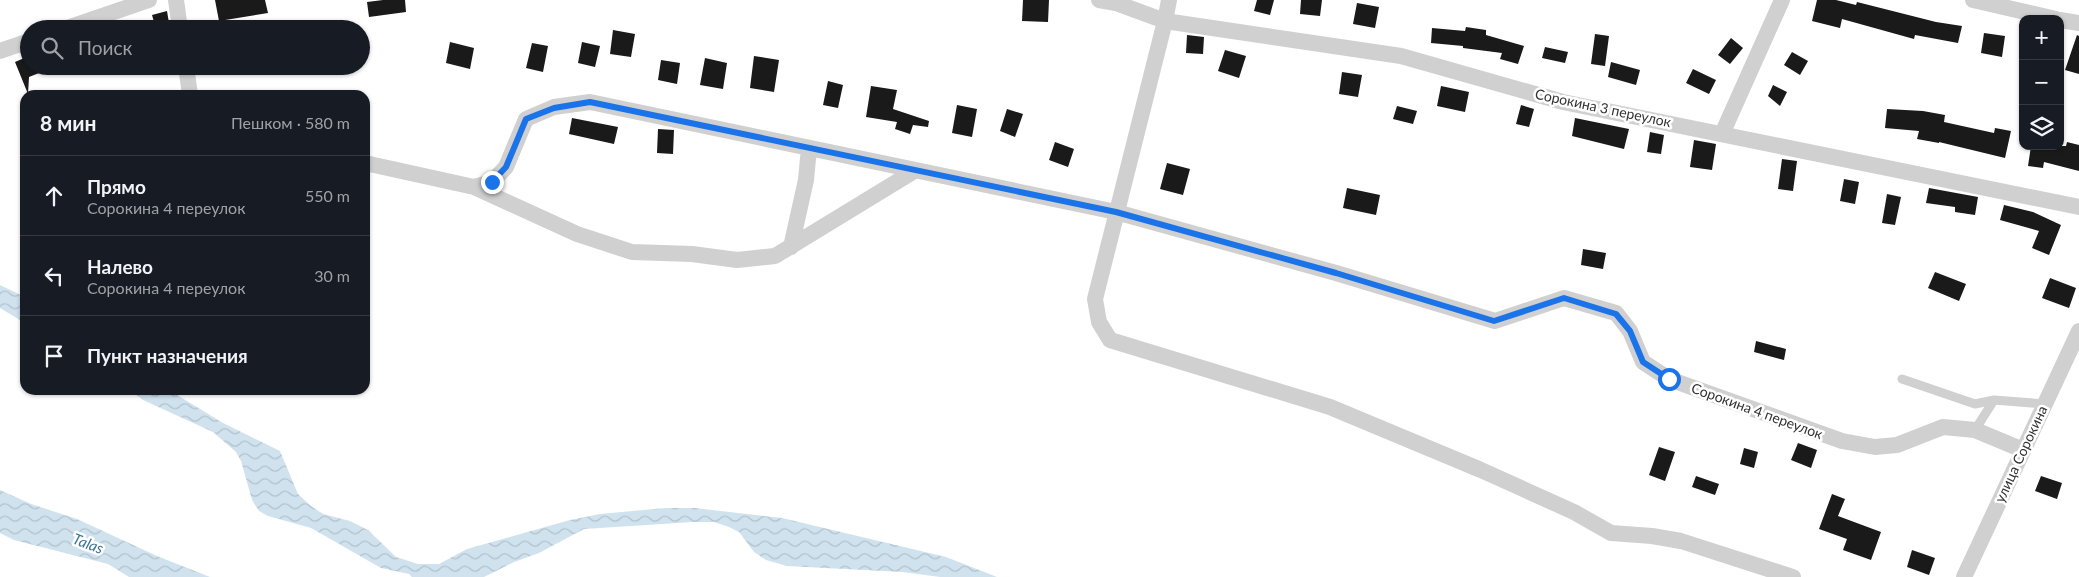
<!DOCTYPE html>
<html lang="ru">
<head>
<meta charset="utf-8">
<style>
	:root { --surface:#171b24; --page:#20242c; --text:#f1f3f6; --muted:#9ea1a6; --line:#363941 }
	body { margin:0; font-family:Lato,sans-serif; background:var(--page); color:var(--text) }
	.controls { position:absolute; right:15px; top:15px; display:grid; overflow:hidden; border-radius:10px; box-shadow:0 1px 4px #0004 }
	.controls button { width:45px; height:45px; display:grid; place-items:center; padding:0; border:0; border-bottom:1px solid var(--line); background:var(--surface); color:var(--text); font:25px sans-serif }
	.stop { position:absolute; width:15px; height:15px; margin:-11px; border:4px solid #1a73e8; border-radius:50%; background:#fff }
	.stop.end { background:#1a73e8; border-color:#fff; box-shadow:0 1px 5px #0008 }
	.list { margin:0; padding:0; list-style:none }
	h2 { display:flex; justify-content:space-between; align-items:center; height:65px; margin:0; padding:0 20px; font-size:21px }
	h2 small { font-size:16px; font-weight:400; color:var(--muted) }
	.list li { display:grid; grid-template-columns:32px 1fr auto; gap:15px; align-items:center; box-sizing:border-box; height:80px; padding:0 20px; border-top:1px solid var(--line) }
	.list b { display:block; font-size:19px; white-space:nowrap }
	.list p { margin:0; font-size:16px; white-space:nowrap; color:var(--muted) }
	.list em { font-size:16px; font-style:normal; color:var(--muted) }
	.icon { flex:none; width:28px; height:28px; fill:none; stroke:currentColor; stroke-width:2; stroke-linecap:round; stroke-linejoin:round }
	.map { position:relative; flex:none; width:2079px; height:577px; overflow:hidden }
	.search { position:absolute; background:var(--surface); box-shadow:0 1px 4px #0004; left:20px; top:20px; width:350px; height:55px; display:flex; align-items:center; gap:12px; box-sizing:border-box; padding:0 18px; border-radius:28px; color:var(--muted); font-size:19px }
	.panel { position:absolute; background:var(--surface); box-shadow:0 1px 4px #0004; left:20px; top:90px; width:350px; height:305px; border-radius:15px }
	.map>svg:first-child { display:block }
	.water { fill:url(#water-waves) }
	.building { fill:#1a1a1a }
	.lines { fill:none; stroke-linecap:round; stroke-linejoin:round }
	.lane { stroke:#d0d0d0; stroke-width:9 }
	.street { stroke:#d0d0d0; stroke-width:16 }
	.route { stroke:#1a73e8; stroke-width:6 }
	.labels { text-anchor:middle; stroke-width:5; stroke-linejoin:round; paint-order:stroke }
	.street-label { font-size:14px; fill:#333; stroke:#fff }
	.water-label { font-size:15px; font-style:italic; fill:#3f7597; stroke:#fff }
</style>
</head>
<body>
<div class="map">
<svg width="2079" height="577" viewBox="0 0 2079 577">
	<defs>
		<pattern id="water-waves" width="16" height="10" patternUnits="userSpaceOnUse" patternTransform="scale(1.25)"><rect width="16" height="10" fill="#cfe2ee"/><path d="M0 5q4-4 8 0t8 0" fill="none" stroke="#b2c2cd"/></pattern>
	</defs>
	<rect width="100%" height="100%" fill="#fff"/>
	<path class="water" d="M0,285L25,297V323L0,308Z
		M130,390H169L223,423L280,451L298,494L311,506L323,514L350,521L368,530L396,557L418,564H439L467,549L570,520L600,514L665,508H695L782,518L946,557L997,577H940L903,572L787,566L766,560L754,552L739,532L729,527L714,522H693L584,529L539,553L514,562L484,577H412L409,574L381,568L311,528L268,516L259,511L252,500L241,461L236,452L213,432L143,400Z
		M0,490L31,504L77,519L157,556L210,577H129L108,564L14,540L0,533Z"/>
	<path class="building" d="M215,0H265L268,13L219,21Z
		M383,0H405L406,12L369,17L367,2Z
		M1023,0H1049L1048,22L1022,21Z
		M1257,0H1274L1270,15L1254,11Z
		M1301,0H1322L1320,16L1300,14Z
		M1817,0H1836L1856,5L1857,2L1936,22L1962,26L1958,43L1915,35L1914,39L1842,19L1840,28L1812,21Z
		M1357,3L1379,7L1375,28L1353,24Z
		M167,11L170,29H156L152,15Z
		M1466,27L1486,30V35L1524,46L1518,64L1500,59L1502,53L1463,48V46L1431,43L1432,28L1465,31Z
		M613,30L635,34L631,57L610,54Z
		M1984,33L2005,36L2002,57L1981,53Z
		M1595,34L1609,36L1605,66L1591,64Z
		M1187,35L1204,37L1203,54L1186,53Z
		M2077,35L2079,36V74L2065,70Z
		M1731,38L1743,48L1730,64L1718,55Z
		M450,42L474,48L470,69L446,63Z
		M582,42L600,46L595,67L578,63Z
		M532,43L548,46L543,72L526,68Z
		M1545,47L1568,52L1565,63L1542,58Z
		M1225,50L1246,56L1239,78L1218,71Z
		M1792,52L1808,61L1800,75L1784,65Z
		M29,56V66L54,67L29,77L28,94L15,62Z
		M754,56L779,60L774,92L750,88Z
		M705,58L727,63L723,89L700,85Z
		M661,60L680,63L677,84L658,80Z
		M1611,62L1640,70L1636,85L1608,77Z
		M1693,69L1716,80L1709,94L1686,83Z
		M1342,72L1362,75L1358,97L1339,94Z
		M828,81L843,85L838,108L823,105Z
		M1773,85L1787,92L1780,106L1768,96Z
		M871,86L897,90L893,109L929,121L928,127L913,125L910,134L895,129L897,122L866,117Z
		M1441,86L1469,92L1465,112L1437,106Z
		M957,105L977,109L972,137L952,133Z
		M1521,105L1534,109L1529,127L1516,124Z
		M1397,106L1417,111L1413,124L1393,119Z
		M1007,109L1023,114L1015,137L1000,131Z
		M1887,109L1923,111L1945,115L1944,122L1994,133L1995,128L2011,131L2005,158L1939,142V143L1917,139L1919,131L1885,128Z
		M572,118L618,127L614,144L569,134Z
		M1575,118L1629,129L1624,149L1572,136Z
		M658,129L674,130L673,154L657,153Z
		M1650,132L1664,135L1661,154L1647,152Z
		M1694,140L1716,144L1712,170L1690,167Z
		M1055,142L1074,149L1068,167L1049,160Z
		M2067,142L2079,145V171L2044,162L2043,168L2028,166L2031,146H2066Z
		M1782,159L1797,161L1793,191L1778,189Z
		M1167,163L1190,169L1183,195L1160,189Z
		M1844,179L1859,182L1855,204L1840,201Z
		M1347,188L1380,195L1376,215L1343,208Z
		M1929,188L1978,197L1975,215L1955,212V207L1926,203Z
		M1887,194L1901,197L1895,225L1882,223Z
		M2004,205L2033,212L2061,225L2049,255L2032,248L2039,231L2000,220Z
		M1583,249L1606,253L1603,269L1581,265Z
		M1935,272L1966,284L1959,301L1928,288Z
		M2050,278L2076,288L2069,308L2042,298Z
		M1756,341L1786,349L1784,360L1754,352Z
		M1798,443L1817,450L1811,468L1791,460Z
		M1659,447L1675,452L1665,481L1649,475Z
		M1744,448L1758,452L1754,468L1740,464Z
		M1696,476L1719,484L1715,495L1692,487Z
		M2041,476L2062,483L2057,499L2035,491Z
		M1832,494L1845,499L1838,516L1881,532L1871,560L1843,550L1847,539L1819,529Z
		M1912,550L1935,558L1929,575L1907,567Z"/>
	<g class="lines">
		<path class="lane" d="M1902,379L1975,404L1994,400L2045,404
			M1975,430L1994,400"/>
		<path class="street" d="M176,0L180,29
			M1099,0L1116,3L1165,21L1401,56L1563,102L2079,207
			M1169,0L1165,21L1095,299L1099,322L1110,340L1330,407L1481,470L1574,512L1611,533L1652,536L1681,541L1793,577
			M1973,0L2056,19
			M2060,20L2079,23
			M64,29L149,0
			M0,51L29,41
			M186,66L190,95
			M1722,134L1782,0
			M365,163L474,187L492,182L506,167L526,119L554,107L590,102L1116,212L1336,273L1495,321L1564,298L1616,313L1630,331L1643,362L1669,379L1842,441L1875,447L1897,445L1943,427L1975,430L2023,450
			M474,187L577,234L632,252L692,254L737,260L775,256L916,170
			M791,247L806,180L809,148
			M1964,577L2079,331"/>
	</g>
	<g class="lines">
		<path class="route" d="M492,182L506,167L526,119L554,108L590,102L1116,212L1336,273L1494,321L1564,298L1616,314L1630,331L1643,362L1669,379"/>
	</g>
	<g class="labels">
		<g class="street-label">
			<text transform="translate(1603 108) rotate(12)" y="5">Сорокина 3 переулок</text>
			<text transform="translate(1757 411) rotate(20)" y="5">Сорокина 4 переулок</text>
			<text transform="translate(2021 454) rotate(-65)" y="5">улица Сорокина</text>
		</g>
		<g class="water-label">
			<text transform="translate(88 544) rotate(21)" y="5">Talas</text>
		</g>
	</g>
</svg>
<div class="controls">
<button>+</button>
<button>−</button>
<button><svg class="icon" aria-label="layers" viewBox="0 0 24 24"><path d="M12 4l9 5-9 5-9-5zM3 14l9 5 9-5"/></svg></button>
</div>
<div class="stop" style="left:1669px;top:379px"></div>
<div class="stop end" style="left:492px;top:182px"></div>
<div class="search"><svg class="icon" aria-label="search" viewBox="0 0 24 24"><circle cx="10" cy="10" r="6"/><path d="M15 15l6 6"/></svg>Поиск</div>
<section class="panel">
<h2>8 мин<small>Пешком · 580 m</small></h2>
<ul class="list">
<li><svg class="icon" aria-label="ahead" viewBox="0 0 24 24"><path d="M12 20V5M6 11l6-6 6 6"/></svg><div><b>Прямо</b><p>Сорокина 4 переулок</p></div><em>550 m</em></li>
<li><svg class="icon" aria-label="left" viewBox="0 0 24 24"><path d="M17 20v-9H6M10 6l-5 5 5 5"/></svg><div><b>Налево</b><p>Сорокина 4 переулок</p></div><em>30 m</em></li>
<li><svg class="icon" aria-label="arrive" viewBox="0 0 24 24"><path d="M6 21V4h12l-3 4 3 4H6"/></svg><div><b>Пункт назначения</b></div></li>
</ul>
</section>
</div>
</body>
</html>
